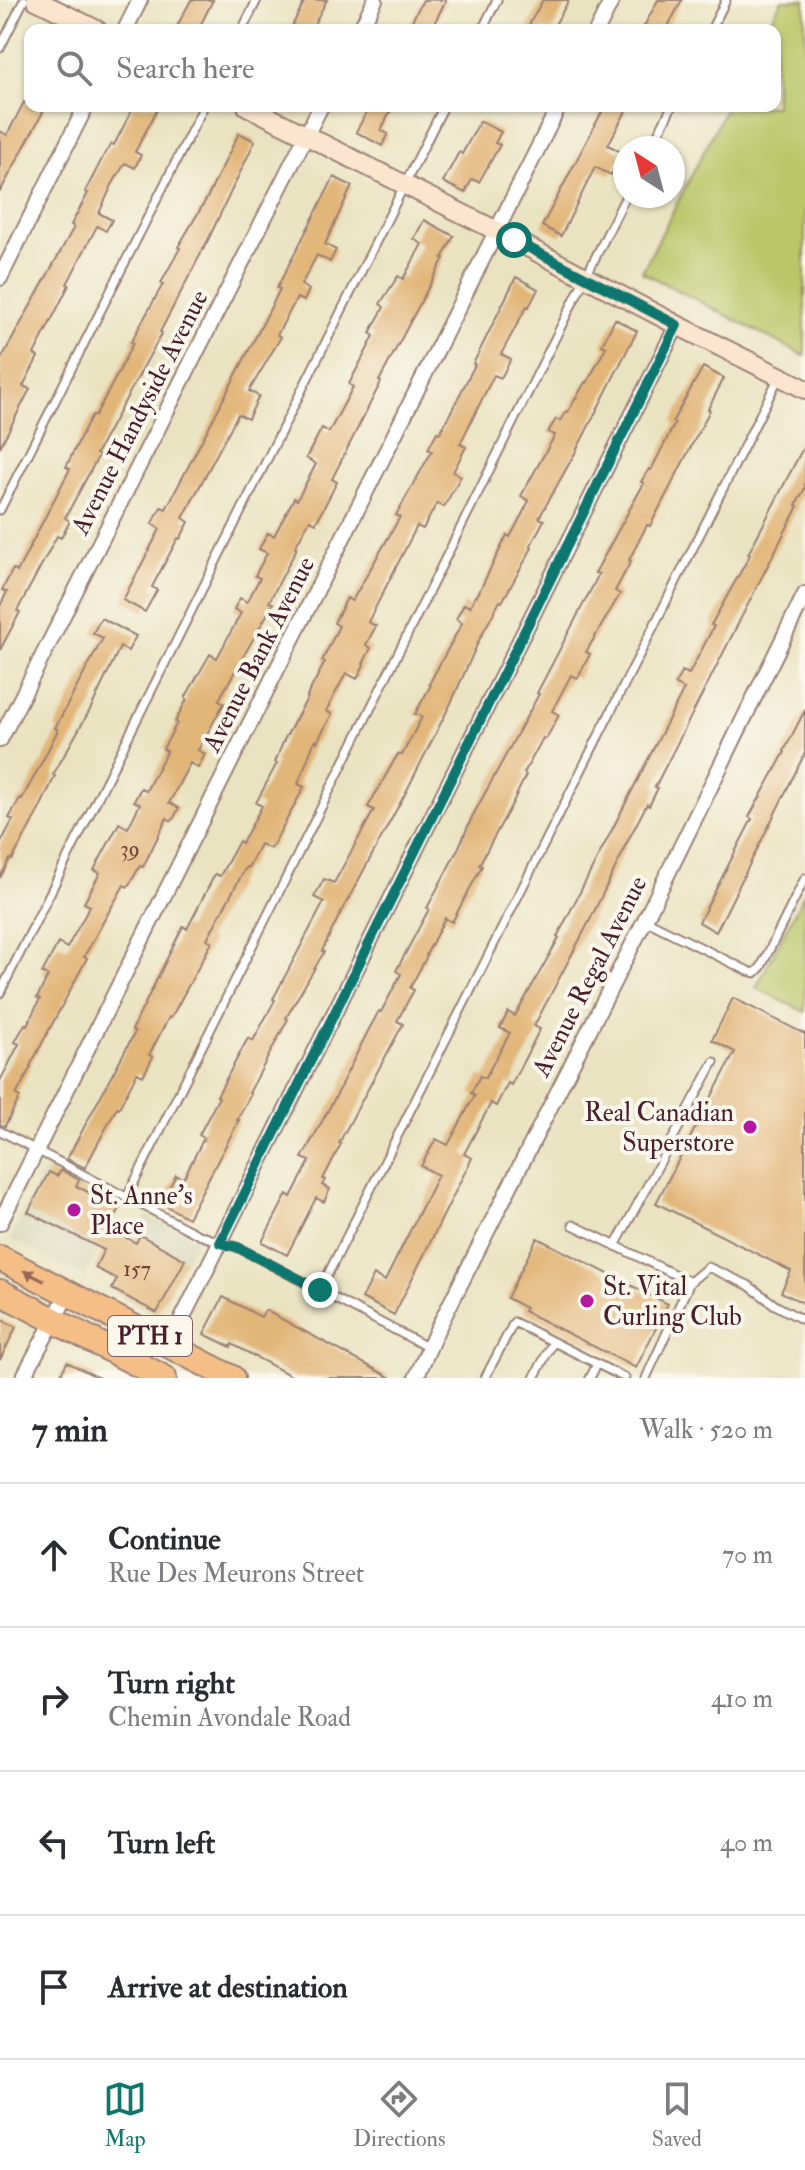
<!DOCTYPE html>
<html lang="en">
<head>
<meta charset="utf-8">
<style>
	:root { --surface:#fff; --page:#f7f7f7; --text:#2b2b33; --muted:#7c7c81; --line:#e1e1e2; --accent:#0f766e }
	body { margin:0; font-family:"IM FELL Double Pica",serif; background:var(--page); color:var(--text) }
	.compass { position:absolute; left:613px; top:136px; width:72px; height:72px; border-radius:50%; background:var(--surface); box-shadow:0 2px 6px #0004; rotate:324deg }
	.stop { position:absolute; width:24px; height:24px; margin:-18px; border:6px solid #0f766e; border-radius:50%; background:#fff }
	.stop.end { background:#0f766e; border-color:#fff; box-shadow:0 2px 8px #0008 }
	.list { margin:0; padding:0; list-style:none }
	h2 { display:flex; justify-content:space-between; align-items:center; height:104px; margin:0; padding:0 32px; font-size:34px }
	h2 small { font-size:26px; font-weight:400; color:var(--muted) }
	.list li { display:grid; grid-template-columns:52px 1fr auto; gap:24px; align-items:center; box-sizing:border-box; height:144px; padding:0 32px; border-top:2px solid var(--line) }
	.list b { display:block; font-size:30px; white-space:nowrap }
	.list p { margin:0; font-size:26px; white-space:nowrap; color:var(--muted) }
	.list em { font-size:26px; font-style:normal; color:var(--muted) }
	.icon { flex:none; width:44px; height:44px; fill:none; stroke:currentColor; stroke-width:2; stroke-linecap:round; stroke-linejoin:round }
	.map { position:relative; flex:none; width:805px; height:1378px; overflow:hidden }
	.search { position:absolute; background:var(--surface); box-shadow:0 2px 6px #0004; left:24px; right:24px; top:24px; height:88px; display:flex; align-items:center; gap:20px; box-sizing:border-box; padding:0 28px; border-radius:16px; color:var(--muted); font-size:30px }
	.sheet { height:680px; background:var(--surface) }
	nav { display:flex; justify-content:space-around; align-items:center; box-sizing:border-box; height:112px; border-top:2px solid var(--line); background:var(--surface); font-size:22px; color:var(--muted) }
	nav a { display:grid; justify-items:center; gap:4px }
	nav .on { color:var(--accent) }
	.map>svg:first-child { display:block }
	.built { fill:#d6d6b6 }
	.green { fill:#bac769; stroke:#82734a; stroke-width:2 }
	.building { fill:#e2b578 }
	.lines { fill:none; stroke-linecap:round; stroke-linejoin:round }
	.lane-casing { stroke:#9a8176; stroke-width:11 }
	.street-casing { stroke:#9a8176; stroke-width:18 }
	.secondary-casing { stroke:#9a8176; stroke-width:22 }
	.highway-casing { stroke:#9a8176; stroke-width:28 }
	.lane { stroke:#fff; stroke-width:7 }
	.street { stroke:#fff; stroke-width:14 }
	.secondary { stroke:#fbe5cf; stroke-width:18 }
	.highway { stroke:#f6be87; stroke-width:24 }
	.oneway { fill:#976754 }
	.route { stroke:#0f766e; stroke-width:10 }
	.poi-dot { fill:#b5179e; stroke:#fbf7ec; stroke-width:3 }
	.labels { text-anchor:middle; stroke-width:8; stroke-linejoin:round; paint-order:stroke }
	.number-label { font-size:22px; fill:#70443e }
	.shield { fill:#fbf7ec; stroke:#7f6065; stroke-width:2 }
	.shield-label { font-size:24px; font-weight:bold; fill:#4a1f2b }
	.street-label { font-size:26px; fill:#4a1f2b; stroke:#fbf7ec }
	.poi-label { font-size:26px; fill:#4a1f2b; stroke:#fbf7ec; text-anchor:start }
</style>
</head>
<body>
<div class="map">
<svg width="805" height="1378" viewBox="0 0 805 1378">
	<rect width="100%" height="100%" fill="#fbf7ec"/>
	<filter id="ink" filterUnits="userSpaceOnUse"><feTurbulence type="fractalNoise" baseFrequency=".0125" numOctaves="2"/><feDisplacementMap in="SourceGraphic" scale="16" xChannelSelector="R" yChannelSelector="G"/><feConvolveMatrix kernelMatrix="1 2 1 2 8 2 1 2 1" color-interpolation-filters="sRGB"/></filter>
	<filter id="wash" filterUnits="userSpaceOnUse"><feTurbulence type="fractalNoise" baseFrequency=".006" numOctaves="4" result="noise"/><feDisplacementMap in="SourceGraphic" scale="32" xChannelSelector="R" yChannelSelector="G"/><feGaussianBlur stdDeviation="1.8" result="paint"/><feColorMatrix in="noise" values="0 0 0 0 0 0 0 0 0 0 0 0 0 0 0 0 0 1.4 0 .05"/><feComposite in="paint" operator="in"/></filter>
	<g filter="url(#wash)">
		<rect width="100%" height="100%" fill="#eae3c1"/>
		<path class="built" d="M48,1164L124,1202L85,1277L10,1239Z
			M147,1214L197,1239L157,1315L109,1289Z"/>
		<path class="green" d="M782,0H805V356L642,272L727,106H775V30H766Z
			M805,892V1012L756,988Z"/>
		<g id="blocks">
			<path class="building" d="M191,0H213L198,30H175Z
				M305,0H327L311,30H290Z
				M423,0H446L431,30H407Z
				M543,0H569L552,30H526Z
				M658,0H682L666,30H642Z
				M24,102L43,112L0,192V131L7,135Z
				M134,106H159L135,152L141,155L135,168L125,163L112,185L99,213L112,220L106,231L97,226L67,284L69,285L52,319L34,354L38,357L23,386L30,389L0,447V361L74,227L71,225L88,193L85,192L105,153L112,144L114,145Z
				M370,106H393L381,130L388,134L382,146L356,132Z
				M605,106H615L626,111L608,145L623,153L611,175L595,167L561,236L542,226Z
				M480,121L501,132L495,143L500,145L479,182L472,179L465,193L443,182L459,152L462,154Z
				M239,133L255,141L208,240L160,332L162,333L96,454L99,455L65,518L70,521L61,538L57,536L17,611L20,612L0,650V606L7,592L2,590L13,569L17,572L40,527L70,469L66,467L81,436L92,415L95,416L116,377L133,343L131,342L163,284L161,283L180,248L178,247L207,198Z
				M334,177L352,186L325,244L336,250L330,262L317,255L301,285L309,290L304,301L297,298L277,335L281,337L249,391L259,396L248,419L238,414L183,518L189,522L180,539L178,538L152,587L157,590L145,612L123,600L160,529L152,524L161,507L166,509L199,446L265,319L280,289L277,288Z
				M424,220L454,236L442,258H444L379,381L381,382L332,479L337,482L316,523L310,520L295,547L297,548L269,602L273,603L268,613L221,696L219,700L224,703L198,750L205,754L198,768L190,763L169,803L179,808L172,821L167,818L143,867L140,866L128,887L124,885L107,915L84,957L87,958L65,1000L30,1066L31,1067L16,1095L20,1097L5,1126L0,1125V1081L19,1044L15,1042L25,1024L27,1025L40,999L37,998L48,976L42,973L58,943L67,948L90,906L84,903L100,873L94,870L108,844L119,823L128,828L140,804L134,801L141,788L146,791L167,751L163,749L177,723L175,722L187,699L185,698L210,654L217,658L241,613L234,609L240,598L247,602L260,578L255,576L267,553L259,549L268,533L274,536L294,498L297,500L316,464L306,458L322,428L329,432L353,387L349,384L374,336L370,333L384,307L380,304L398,276L403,279L422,244L414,239Z
				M516,277L538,289L529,307L527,306L501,354L511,359L501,378L494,375L460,444L466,447L453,472L461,476L444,507L437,503L423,529L417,526L368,622L376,626L366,645L371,648L363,664L364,665L357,679L346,673L326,711L332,714L317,742L315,740L298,784L304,787L271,849L260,844L248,868L246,867L207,939L212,942L171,1018L169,1017L149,1055L153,1057L143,1076L137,1073L119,1108L117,1107L85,1168L67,1159L135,1032L132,1030L183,926L187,929L215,874L220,876L239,841L242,843L262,806L256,803L277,763L275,762L284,740L308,697L307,696L325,662L322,661L339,626L334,623L347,598L352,601L400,517L396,515L432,451L428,449L437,432L440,433L475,365L473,364Z
				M615,319L637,331L575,453L539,518L544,520L530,547L532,548L502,602L500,601L480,638L451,703L405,794L338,918L322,951L324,952L286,1018L288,1019L249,1093L251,1094L237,1120H239L188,1218L161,1203L176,1175L183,1179L204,1138L199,1135L219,1097L217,1096L248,1038L253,1041L275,1000L273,999L324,902L314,897L324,879L334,883L374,810L368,807L382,782L398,754L402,755L422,717L415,714L431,685L429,684L462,623L456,619L464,604L470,607L475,596H477L507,535L510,537L529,501L521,496L555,435L548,432L556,419L560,421L566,411L568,412L585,382L587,383L606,347L602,345Z
				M703,367L724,378L708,409L710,410L650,526L647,525L629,560L631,561L615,591L620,594L586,652L590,654L578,678L571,675L552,711L559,715L546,739L543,738L524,773L526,775L512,804L479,865L482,866L452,922L445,918L426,955L427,956L410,988L414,990L397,1021L403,1024L339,1143L341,1144L323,1179L325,1180L322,1185L330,1189L324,1202L316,1198L287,1255L262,1242L287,1194L291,1197L310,1161L302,1158L342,1085H341L368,1031L379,1011L381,1012L401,974L396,971L429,909L427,908L459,847L472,817L539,694L537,693L599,574L595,573L644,483L641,482L649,469L651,470L675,423L672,422Z
				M805,444V488L796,505L798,506L655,787L658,788L649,806L647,804L623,850H624L590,920L534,1026L540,1029L511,1085L508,1083L496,1106L491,1103L464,1154L472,1158L394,1315L362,1298L374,1275L385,1281L438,1175L421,1166L436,1139L448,1145L475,1095L471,1093L480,1076L485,1078L510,1033L500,1028L508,1012L515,1016L559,938L557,937L681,695L684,689L675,684L682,671L689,674L714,626L711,625L750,555L748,554Z
				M101,618L136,636L128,651L120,647L91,708L53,775L55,776L40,808L12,860L10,859L0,878V844L13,820L9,818L20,798L22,799L43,760L58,730L55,728L103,638L93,633Z
				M805,710V753L716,932L699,922L752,819L749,817L785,752L784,751Z
				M733,998L805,1034V1304L781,1292L791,1271L656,1203L735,1052L712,1040Z
				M61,1170L79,1180L76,1186L120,1208L109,1229L136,1243L140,1235L185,1260L157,1313L112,1289L117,1279L95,1268L104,1250L28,1212L49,1172L57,1176Z
				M537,1238L668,1304L636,1368L524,1311L526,1308L507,1298Z
				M223,1297L261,1317L265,1310L391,1378H295L232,1344L231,1347L204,1334Z
				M0,1319L16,1327L0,1360Z
				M67,1362L99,1378H59Z"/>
		</g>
	</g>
	<g filter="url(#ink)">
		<use href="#blocks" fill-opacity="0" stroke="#9a8176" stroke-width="2"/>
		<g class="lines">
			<g class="lane-casing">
				<path id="lane" d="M242,30L257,0
					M482,30L497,0
					M711,30L726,0
					M0,48L24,0
					M651,148L672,106
					M0,510L204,106
					M645,920L748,971L755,973L761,967L805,878
					M0,993L444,106
					M0,1131L199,1235L239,1248L429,1348
					M127,1197L626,196
					M573,1225L690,1282L708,1267L748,1285L775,1305L805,1321
					M615,1246L714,1062
					M320,1290L779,377
					M485,1378L514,1322L625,1378
					M534,1378L553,1342
					M590,1378L597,1364
					M646,1378L690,1282"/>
			</g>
			<g class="street-casing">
				<path id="street" d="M125,30L140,0
					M360,30L375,0
					M597,30L612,0
					M0,278L86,106
					M0,740L321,106
					M0,1223L559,106
					M169,1345L677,325
					M23,1378L68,1293
					M416,1378L436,1332L645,920L805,594"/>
			</g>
			<g class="secondary-casing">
				<path id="secondary" d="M36,0L97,30
					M247,106L497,231L677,325L805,389"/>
			</g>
			<g class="highway-casing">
				<path id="highway" d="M0,1258L232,1378
					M0,1292L164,1378"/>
			</g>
			<use href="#lane" class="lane"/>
			<use href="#street" class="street"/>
			<use href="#secondary" class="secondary"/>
			<use href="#highway" class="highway"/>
		</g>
		<defs><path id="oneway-solid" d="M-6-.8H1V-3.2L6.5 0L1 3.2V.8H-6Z" transform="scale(2)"/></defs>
		<use class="oneway" href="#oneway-solid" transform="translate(34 1276) rotate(-153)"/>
	</g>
	<g class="lines" filter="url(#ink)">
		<path class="route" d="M320,1290L237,1247L220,1243L677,325L514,240"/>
	</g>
	<g class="poi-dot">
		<circle cx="750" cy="1127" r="8"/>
		<circle cx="74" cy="1210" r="8"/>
		<circle cx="587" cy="1301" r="8"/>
	</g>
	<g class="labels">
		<g class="number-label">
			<text x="130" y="856">39</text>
			<text x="137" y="1276">157</text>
		</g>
		<rect class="shield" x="108" y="1316" width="84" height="40" rx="6"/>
		<g class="shield-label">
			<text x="150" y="1344">PTH 1</text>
		</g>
		<g class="street-label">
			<text transform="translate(139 412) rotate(-63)" y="9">Avenue Handyside Avenue</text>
			<text transform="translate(258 654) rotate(-63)" y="9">Avenue Bank Avenue</text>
			<text transform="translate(589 976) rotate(-63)" y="9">Avenue Regal Avenue</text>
		</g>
		<g class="poi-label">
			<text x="734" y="1121" text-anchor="end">Real Canadian<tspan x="734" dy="30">Superstore</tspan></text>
			<text x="90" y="1204">St. Anne's<tspan x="90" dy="30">Place</tspan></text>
			<text x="603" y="1295">St. Vital<tspan x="603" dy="30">Curling Club</tspan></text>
		</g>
	</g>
</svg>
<svg class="compass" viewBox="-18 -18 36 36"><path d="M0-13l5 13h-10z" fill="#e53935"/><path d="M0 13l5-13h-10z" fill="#7c7c81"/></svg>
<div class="stop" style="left:514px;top:240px"></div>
<div class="stop end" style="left:320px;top:1290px"></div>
<div class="search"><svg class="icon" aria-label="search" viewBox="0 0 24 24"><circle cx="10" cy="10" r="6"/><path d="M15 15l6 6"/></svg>Search here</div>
</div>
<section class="sheet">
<h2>7 min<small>Walk · 520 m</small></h2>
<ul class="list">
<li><svg class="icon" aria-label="ahead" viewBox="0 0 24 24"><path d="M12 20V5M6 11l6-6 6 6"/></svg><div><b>Continue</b><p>Rue Des Meurons Street</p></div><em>70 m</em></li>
<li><svg class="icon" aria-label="right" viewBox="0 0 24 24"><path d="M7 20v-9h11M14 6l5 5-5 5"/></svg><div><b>Turn right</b><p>Chemin Avondale Road</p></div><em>410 m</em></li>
<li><svg class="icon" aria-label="left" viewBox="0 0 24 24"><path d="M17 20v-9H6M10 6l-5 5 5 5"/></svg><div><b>Turn left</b></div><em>40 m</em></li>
<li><svg class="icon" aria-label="arrive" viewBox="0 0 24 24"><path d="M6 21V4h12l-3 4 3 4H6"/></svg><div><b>Arrive at destination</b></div></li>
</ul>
</section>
<nav>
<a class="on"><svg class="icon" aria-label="map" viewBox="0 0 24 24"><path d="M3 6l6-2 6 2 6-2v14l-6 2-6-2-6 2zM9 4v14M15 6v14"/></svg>Map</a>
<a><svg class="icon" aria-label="directions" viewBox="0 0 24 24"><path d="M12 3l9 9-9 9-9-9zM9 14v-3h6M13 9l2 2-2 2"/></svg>Directions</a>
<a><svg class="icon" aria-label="saved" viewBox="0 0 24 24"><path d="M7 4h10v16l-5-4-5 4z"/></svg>Saved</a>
</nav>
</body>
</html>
